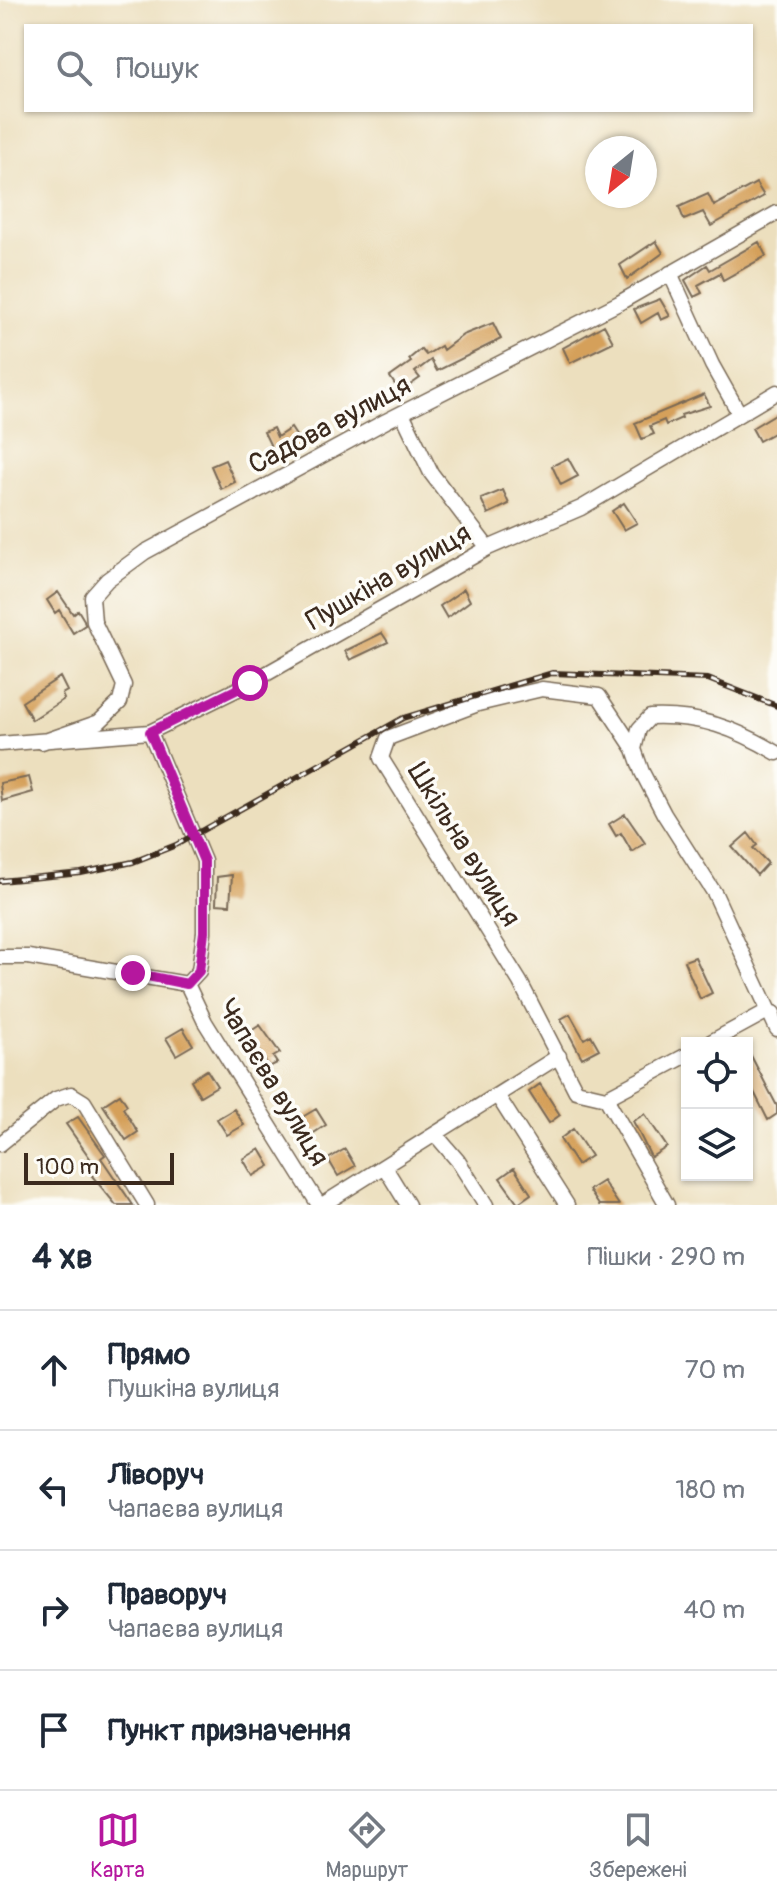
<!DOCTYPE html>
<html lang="uk">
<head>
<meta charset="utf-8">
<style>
	:root { --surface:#fff; --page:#f6f6f7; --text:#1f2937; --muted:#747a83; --line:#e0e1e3; --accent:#b5179e }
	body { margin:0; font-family:Pangolin,sans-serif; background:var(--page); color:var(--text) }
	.controls { position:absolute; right:24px; bottom:24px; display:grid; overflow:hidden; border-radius:0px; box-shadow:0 2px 6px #0004 }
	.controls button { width:72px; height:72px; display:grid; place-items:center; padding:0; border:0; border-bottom:2px solid var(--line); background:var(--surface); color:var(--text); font:40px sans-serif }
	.compass { position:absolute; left:585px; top:136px; width:72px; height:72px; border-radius:50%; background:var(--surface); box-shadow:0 2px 6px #0004; rotate:210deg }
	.scale { position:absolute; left:24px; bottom:20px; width:150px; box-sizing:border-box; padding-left:8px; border:4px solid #3b2a1e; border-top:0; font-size:22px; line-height:28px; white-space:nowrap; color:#3b2a1e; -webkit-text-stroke:6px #fdfcf7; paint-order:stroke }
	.stop { position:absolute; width:24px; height:24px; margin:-18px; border:6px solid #b5179e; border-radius:50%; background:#fff }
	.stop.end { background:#b5179e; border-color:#fff; box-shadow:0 2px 8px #0008 }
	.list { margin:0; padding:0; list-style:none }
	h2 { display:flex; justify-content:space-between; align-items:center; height:104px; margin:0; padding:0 32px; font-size:34px }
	h2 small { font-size:26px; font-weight:400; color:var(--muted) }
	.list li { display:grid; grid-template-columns:52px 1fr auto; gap:24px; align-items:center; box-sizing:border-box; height:120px; padding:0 32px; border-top:2px solid var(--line) }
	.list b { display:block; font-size:30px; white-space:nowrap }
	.list p { margin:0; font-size:26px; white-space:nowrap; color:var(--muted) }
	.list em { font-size:26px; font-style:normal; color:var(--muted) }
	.icon { flex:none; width:44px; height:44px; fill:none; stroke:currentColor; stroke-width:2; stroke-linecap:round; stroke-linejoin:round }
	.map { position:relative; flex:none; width:777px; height:1205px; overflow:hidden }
	.search { position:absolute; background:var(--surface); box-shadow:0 2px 6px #0004; left:24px; right:24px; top:24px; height:88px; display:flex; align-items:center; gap:20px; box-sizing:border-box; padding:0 28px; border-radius:0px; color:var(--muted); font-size:30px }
	.sheet { height:584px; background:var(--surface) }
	nav { display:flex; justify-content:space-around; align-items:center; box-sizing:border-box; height:112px; border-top:2px solid var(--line); background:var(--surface); font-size:22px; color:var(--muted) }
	nav a { display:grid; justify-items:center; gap:4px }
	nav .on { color:var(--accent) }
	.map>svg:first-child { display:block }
	.building { fill:#d5a05a }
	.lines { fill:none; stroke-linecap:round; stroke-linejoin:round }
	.minor-casing { stroke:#796956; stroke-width:17 }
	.minor { stroke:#fff; stroke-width:14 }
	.rail-casing { stroke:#3b2a1e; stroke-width:6 }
	.rail { stroke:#fdfcf7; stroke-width:3; stroke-dasharray:9; stroke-linecap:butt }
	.route { stroke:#b5179e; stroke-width:10 }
	.labels { text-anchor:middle; stroke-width:7; stroke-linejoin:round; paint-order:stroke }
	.street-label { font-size:28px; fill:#3b2a1e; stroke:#fdfcf7 }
</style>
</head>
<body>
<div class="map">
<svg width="777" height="1205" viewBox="0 0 777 1205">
	<rect width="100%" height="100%" fill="#fdfcf7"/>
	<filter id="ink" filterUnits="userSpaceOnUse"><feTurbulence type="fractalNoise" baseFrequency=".0125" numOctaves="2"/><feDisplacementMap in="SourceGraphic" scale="16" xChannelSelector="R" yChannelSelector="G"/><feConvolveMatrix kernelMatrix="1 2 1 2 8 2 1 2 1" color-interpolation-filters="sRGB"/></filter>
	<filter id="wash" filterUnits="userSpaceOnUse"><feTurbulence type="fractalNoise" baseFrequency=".006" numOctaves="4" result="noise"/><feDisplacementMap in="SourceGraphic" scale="32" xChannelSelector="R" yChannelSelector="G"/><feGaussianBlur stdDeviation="1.8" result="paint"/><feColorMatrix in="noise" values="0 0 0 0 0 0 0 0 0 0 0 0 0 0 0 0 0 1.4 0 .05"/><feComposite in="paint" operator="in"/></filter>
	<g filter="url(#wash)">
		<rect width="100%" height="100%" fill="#ecdfbe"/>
		<g id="blocks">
			<path class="building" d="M756,183L764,196L711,226L703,212L684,220L679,207L708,194L714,206Z
				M656,241L663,253L627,279L620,265Z
				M759,242L766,256L723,280L720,273L698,285L702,293L694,297L685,280L707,265L710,270Z
				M660,299L670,316L661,320L658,313L641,323L634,309Z
				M493,323L501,339L437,371L431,360L415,372L420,378L400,392L390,377L411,362L409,359L421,349L426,355L441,346L443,350L463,335Z
				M604,325L613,342L570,363L563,348Z
				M704,394L710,406L681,415L682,418L666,425L664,420L650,426L654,434L642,439L635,423Z
				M777,413V431L759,441L752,428Z
				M273,428L277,437L291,428L302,445L278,461L264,432Z
				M568,458L578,476L561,485L552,466Z
				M225,460L235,482L221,489L211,466Z
				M503,490L509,504L488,514L481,499Z
				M624,503L637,523L624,530L612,511Z
				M464,589L470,601L447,618L440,606Z
				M58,592L73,614L78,610L84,620L85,625L73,633L59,610L55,613L47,600Z
				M382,633L388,642L350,660L345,651Z
				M60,677L67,691L62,694L64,699L32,720L22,702Z
				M29,777L33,792L2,801L0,783Z
				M625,814L645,843L632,852L621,833L616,836L609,824Z
				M748,833L757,845L753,848L768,863L757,875L732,847Z
				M232,875L230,905L216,904L217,877Z
				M695,957L712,993L700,999L684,961Z
				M570,1014L584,1039L591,1035L599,1049L582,1058L561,1019Z
				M260,1025L280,1053L273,1057L277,1063L269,1067L248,1033Z
				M183,1028L193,1045L176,1055L166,1038Z
				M747,1048L777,1106V1114L768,1120L747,1078Z
				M207,1070L217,1086L200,1096L191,1080Z
				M540,1084L560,1115L549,1123L529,1092Z
				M120,1094L127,1105L123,1108L138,1132L126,1140L103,1105Z
				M234,1109L244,1125L227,1135L217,1119Z
				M316,1109L326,1125L309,1136L299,1119Z
				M645,1114L667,1147L651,1157L633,1121Z
				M78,1117L105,1155L101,1158L133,1205H116L92,1176L99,1171L66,1124Z
				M573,1129L591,1156L577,1165L560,1139Z
				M260,1149L270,1166L253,1176L243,1159Z
				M345,1149L355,1166L338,1176L328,1159Z
				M514,1168L531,1194L518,1203L500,1178Z
				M603,1181L619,1205H599L589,1190Z"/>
		</g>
	</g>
	<g filter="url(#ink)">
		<use href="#blocks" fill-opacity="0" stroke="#796956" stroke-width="2"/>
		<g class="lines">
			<g class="minor-casing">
				<path id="minor" d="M670,273L712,365L739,413
					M403,415L431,473L488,548
					M150,732L204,861V932L199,971L187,984
					M42,742L99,722L120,702L124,685L94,622L92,597L107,580L145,552L386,421L619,303L777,213
					M0,744L150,732L250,683L488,548L581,508L777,392
					M634,749L599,696L542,689L478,704L388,738L381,758L520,982L576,1091L606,1098L667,1205
					M777,753C735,728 700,715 650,717L639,729L634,749L642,772L664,814L715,894L777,1029
					M0,957H28L187,984L205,1022L319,1205
					M709,1043L766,1012L773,1013
					M497,1095L567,1205
					M606,1098L687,1055
					M435,1134L458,1161L486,1205
					M0,1144L56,1099L71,1094L84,1102L147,1205
					M384,1166L408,1205
					M322,1205L559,1056"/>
			</g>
			<use href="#minor" class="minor"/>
			<g class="rail-casing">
				<path id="rail" d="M0,881L81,873L133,862L176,845L403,718L552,673L708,679L777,706"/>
			</g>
			<use href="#rail" class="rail"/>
		</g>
	</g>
	<g class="lines" filter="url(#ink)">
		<path class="route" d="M133,973L187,984L199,971L204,932V861L150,732L250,683"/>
	</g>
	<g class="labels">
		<g class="street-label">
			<text transform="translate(329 424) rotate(-28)" y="10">Садова вулиця</text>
			<text transform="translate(388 576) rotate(-30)" y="10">Пушкіна вулиця</text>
			<text transform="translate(465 844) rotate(58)" y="10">Шкільна вулиця</text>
			<text transform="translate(274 1082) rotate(59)" y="10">Чапаєва вулиця</text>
		</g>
	</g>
</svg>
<div class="controls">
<button><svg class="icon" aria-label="locate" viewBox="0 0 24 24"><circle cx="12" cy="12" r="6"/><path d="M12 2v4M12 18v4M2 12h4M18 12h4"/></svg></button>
<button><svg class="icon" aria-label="layers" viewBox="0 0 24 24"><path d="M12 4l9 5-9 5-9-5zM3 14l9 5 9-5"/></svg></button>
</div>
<svg class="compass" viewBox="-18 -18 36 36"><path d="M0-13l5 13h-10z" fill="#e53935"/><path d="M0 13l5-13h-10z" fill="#747a83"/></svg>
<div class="scale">100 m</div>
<div class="stop" style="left:250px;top:683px"></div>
<div class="stop end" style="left:133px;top:973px"></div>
<div class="search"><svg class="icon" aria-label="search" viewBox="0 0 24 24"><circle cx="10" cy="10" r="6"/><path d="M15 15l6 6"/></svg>Пошук</div>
</div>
<section class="sheet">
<h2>4 хв<small>Пішки · 290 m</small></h2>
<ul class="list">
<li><svg class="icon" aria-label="ahead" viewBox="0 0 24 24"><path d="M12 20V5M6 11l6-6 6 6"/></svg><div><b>Прямо</b><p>Пушкіна вулиця</p></div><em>70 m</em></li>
<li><svg class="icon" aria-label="left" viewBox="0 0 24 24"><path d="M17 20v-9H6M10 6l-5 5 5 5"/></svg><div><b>Ліворуч</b><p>Чапаєва вулиця</p></div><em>180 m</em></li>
<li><svg class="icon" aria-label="right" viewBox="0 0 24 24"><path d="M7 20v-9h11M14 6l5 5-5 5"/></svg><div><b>Праворуч</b><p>Чапаєва вулиця</p></div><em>40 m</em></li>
<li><svg class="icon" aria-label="arrive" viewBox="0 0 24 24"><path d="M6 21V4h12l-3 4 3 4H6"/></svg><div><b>Пункт призначення</b></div></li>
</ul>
</section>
<nav>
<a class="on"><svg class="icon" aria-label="map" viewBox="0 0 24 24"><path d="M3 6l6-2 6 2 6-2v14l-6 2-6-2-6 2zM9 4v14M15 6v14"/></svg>Карта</a>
<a><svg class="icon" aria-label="directions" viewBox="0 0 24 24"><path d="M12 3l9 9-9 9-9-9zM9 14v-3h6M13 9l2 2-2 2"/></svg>Маршрут</a>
<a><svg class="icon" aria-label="saved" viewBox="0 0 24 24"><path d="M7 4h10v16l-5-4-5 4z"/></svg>Збережені</a>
</nav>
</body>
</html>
